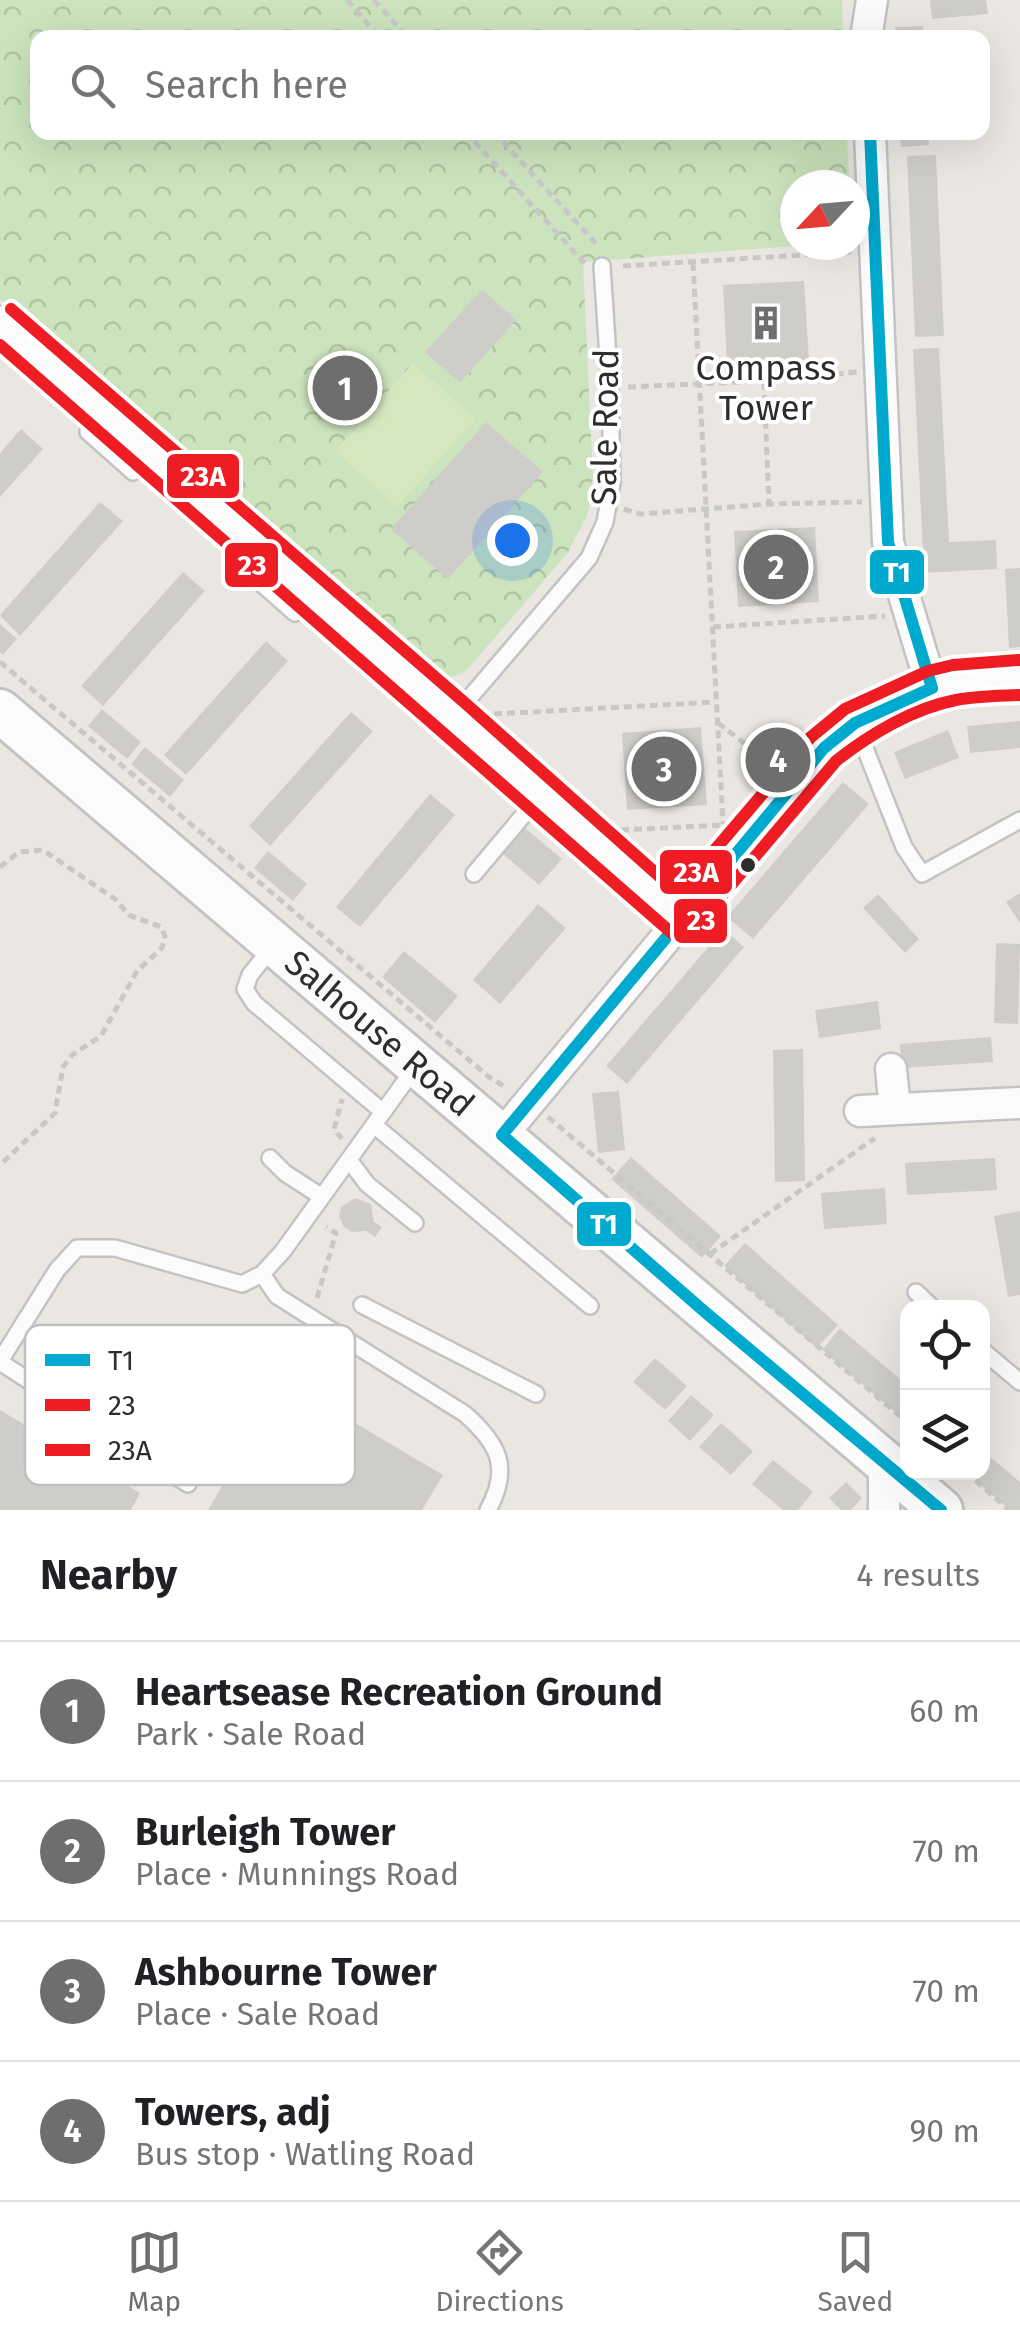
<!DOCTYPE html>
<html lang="en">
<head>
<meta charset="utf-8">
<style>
	:root { --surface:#fff; --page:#f6f6f6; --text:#202124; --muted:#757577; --line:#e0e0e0; --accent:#6f6e6d }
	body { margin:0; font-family:"Fira Sans",sans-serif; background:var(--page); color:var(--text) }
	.controls { position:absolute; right:30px; bottom:30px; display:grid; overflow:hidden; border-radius:20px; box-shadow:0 10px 40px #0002 }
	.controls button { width:90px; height:90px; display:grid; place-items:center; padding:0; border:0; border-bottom:2px solid var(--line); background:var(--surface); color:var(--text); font:50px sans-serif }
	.compass { position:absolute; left:780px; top:170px; width:90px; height:90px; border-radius:50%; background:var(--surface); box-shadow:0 10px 40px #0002; rotate:244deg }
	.you { position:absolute; left:512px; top:540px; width:35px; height:35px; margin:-25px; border:8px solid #fff; border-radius:50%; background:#1a73e8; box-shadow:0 0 0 15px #1a73e833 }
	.badge { display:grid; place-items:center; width:65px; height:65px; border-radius:50%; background:var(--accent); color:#fff; font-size:32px; font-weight:700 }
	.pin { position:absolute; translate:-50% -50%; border:5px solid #fff; box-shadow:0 2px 10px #0006 }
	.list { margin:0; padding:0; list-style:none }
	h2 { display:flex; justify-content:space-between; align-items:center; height:130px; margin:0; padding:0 40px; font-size:42px }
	h2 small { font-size:32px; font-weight:400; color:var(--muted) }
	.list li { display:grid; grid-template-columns:65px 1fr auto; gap:30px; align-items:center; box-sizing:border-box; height:140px; padding:0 40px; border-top:2px solid var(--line) }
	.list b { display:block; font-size:38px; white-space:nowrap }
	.list p { margin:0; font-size:32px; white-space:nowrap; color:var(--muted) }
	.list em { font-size:32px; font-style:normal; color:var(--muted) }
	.icon { flex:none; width:55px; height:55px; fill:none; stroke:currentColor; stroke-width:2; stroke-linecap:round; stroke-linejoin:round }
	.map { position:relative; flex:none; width:1020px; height:1510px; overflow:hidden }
	.search { position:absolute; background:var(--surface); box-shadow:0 10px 40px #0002; left:30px; right:30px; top:30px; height:110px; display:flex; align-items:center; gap:25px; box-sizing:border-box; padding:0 35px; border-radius:20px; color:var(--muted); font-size:38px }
	.sheet { height:690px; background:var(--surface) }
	nav { display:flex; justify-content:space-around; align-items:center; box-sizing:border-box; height:140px; border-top:2px solid var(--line); background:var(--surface); font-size:28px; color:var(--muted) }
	nav a { display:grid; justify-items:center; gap:5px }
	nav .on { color:var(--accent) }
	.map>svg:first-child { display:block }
	.forest { fill:url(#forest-crowns) }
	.pitch { fill:#d5e7bc }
	.building { fill:#cfcdca }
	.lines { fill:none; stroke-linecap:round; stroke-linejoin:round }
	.lane-casing { stroke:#c4c3c3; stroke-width:20 }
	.street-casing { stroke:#c4c3c3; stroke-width:35 }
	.secondary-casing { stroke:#c4c3c3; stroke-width:48 }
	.path { stroke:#c8c8c8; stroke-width:5; stroke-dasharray:8 5; stroke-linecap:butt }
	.lane { stroke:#fcfbfb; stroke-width:15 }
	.street { stroke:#fcfbfb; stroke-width:30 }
	.secondary { stroke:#fcfbfb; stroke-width:42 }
	.bus-1-casing { stroke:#fff; stroke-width:20 }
	.bus-2-casing { stroke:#fff; stroke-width:20 }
	.bus-3-casing { stroke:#fff; stroke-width:20 }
	.bus-1 { stroke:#00a9ce; stroke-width:12 }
	.bus-2 { stroke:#ee1d23; stroke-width:12 }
	.bus-3 { stroke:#ee1d23; stroke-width:12 }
	.bus-dot { fill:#2d2d2d; stroke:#fff; stroke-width:4 }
	.labels { text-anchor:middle; stroke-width:8; stroke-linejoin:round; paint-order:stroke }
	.poi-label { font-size:35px; fill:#2d2d2d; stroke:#fff }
	.street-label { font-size:35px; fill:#2d2d2d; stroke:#fff }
	.key { fill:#fff; stroke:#c0c0c0; stroke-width:2.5 }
	.key-label { font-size:28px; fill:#2d2d2d }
	.line-badge { stroke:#fff; stroke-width:4 }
	.badge-label { font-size:28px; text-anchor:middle; font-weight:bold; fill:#fff }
</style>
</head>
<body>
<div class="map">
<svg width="1020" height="1510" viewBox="0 0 1020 1510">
	<defs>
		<pattern id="forest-crowns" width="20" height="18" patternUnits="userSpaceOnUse" patternTransform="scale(2.5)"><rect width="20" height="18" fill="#cce4be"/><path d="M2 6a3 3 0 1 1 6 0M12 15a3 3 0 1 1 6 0" fill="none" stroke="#b0c4a4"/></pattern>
	</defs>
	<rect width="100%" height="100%" fill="#eae7e3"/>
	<path class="forest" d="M0,0H842L843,38H38V132L847,133L849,185H795V245H807L583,262L593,478L588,513L567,554L466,671C452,679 442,679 427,673L0,299Z"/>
	<path class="pitch" d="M413,363L476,419L397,507L335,451Z"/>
	<path class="building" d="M930,0H986L988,14L932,19Z
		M923,26L924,38H896L895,27Z
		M900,132H928L929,145L901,147Z
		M936,155L944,336L915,337L907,156Z
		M804,281L809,360L727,364L723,285Z
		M482,289L516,320L460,383L425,352Z
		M939,348L949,542L996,540L997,569L924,573L913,349Z
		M486,422L543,472L448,579L391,529Z
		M21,429L43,449L0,497V453Z
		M100,502L123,521L20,636L0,615Z
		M815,527L819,602L738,607L734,531Z
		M1020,568V647L1009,648L1005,569Z
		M183,572L205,591L103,706L81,686Z
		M0,624L17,639L3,655L0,652Z
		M266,641L288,661L186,775L164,755Z
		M102,709L141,742L127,759L88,726Z
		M351,712L373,731L270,846L249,826Z
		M1020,721V748L970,753L967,726Z
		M701,727L707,805L627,810L622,733Z
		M948,730L959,758L905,779L894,752Z
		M145,747L184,780L170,797L131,764Z
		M843,782L869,804L753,939L727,917Z
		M430,794L455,815L360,927L336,907Z
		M525,828L562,859L539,885L503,854Z
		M268,851L307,884L293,901L254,868Z
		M1020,893V923L1006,902Z
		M878,894L919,939L905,953L863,908Z
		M538,904L566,928L500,1004L473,980Z
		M724,929L744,947L627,1084L606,1066Z
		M996,943L1020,944L1018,1024L994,1023Z
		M404,951L458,996L435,1023L382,977Z
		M878,1001L881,1029L819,1038L815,1010Z
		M991,1037L993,1062L902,1068L900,1044Z
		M803,1049L805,1181L775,1182L773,1050Z
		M619,1091L625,1150L598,1153L592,1093Z
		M631,1157L721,1236L702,1258L611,1179Z
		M995,1158L997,1190L907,1195L905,1163Z
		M885,1188L887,1224L824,1229L821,1193Z
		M355,1198L371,1204L374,1222L382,1227L375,1237L366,1231L352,1232L344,1227L339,1216L341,1207Z
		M1020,1211V1295L1008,1297L994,1216Z
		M745,1243L838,1325L817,1348L724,1266Z
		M840,1328L908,1386V1423L822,1350Z
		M655,1358L687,1386L665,1410L633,1382Z
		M284,1381L443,1475L422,1510H208Z
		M691,1395L714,1415L690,1441L668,1421Z
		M0,1410L140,1493L131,1510H0Z
		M721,1423L753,1451L731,1475L699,1447Z
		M982,1450L1020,1482V1510H1010L965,1472H982Z
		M773,1460L813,1492L798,1510H783L752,1484Z
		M846,1482L862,1498L851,1510H841L829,1498Z"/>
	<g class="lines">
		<g class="lane-casing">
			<path id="lane" d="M92,404L88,432L133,472L157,459
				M257,546L253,576L295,613L320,600
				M454,716L589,558L605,522L612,483L610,388L602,266
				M855,723L904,847L922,874L1020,820
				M474,874L542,793
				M272,947L250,975L245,989L254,1003L383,1112
				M374,1125L590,1306
				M270,1158L285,1173L322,1197
				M349,1160L367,1184L415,1223
				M262,1274L277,1296L465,1414C499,1444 511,1468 488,1510
				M916,1292L933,1308
				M362,1305L536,1394
				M982,1350L1020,1382
				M0,1361L57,1270L77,1248H115L242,1284L262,1274L283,1251L414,1069
				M0,1362L188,1484"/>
		</g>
		<g class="street-casing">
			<path id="street" d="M866,38L872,0
				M870,132L888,542L932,688
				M0,322L454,716L680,918
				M891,1069L895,1109
				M860,1111L1020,1103
				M502,1135L824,748C883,697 945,682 1020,677
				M884,1510V1461"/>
		</g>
		<g class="secondary-casing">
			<g id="secondary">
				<path id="s1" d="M0,711L941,1510"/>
			</g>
		</g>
		<path class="path" d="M347,0L380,38
			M374,0L408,38
			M466,132L585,264
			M494,132L599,247
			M693,263L723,824
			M623,266L851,252
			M764,382L769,504
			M628,387L764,381L857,372
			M624,509L640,514L769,504L862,502
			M713,627L885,616
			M0,662L489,1077L507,1088
			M494,714L715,702
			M718,723L775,767
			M621,830L723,825
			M0,867L19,852L43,850L115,899L129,915L161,927L165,936L162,948L137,971L101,1036L72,1055L63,1067L55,1113L0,1165
			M548,1117L908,1423
			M342,1139L334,1129L342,1099
			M710,1254L875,1138
			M317,1298L336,1233L326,1227
			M255,1404L300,1330
			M966,1472L1009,1510"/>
		<use href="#lane" class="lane"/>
		<use href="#street" class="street"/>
		<use href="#secondary" class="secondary"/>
		<g class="bus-1-casing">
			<path id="bus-1" d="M870,132L888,542L932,688L855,723L824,748L502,1135L705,1312L941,1510"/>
		</g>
		<g class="bus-2-casing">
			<path id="bus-2" d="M0,345L674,935H685L692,931L836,761C870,734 914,708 956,700C977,696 999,696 1020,695"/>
		</g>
		<g class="bus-3-casing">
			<path id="bus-3" d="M11,309L465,703L678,893L811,737L845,709L928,671L953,665L1019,660"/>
		</g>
		<use href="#bus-1" class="bus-1"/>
		<use href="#bus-2" class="bus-2"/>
		<use href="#bus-3" class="bus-3"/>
	</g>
	<defs>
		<g id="building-bare" transform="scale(2.7)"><path d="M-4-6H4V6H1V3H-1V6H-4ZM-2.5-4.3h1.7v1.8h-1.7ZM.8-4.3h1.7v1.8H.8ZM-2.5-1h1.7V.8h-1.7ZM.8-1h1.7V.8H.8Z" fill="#6f6e6d" stroke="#fff" stroke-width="2.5" paint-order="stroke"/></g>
	</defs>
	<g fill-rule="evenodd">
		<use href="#building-bare" x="766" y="323"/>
	</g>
	<circle class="bus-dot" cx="748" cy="865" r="9"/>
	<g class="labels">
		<g class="poi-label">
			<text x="766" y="380">Compass<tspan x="766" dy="40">Tower</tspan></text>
		</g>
		<g class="street-label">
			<text transform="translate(605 427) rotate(-89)" y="12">Sale Road</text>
			<text dy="12" stroke="none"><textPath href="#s1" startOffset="498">Salhouse Road</textPath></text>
		</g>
	</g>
	<rect x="25" y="1325" width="330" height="160" rx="15" class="key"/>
	<rect x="45" y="1354" width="45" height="12" fill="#00a9ce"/>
	<rect x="45" y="1399" width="45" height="12" fill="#ee1d23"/>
	<rect x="45" y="1444" width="45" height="12" fill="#ee1d23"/>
	<g class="key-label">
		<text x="108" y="1370">T1</text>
		<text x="108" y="1415">23</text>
		<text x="108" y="1460">23A</text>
	</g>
	<g class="line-badge">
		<rect x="165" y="452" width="76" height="48" rx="10" fill="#ee1d23"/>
		<rect x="223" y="541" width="57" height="48" rx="10" fill="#ee1d23"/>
		<rect x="868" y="548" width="58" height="48" rx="10" fill="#00a9ce"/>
		<rect x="658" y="848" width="76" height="48" rx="10" fill="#ee1d23"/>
		<rect x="672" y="897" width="57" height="48" rx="10" fill="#ee1d23"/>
		<rect x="575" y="1200" width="58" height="48" rx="10" fill="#00a9ce"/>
	</g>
	<g class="badge-label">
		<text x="203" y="486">23A</text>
		<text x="252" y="575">23</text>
		<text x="897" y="582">T1</text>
		<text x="696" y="882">23A</text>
		<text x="701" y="930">23</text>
		<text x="604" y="1234">T1</text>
	</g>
</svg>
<div class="controls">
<button><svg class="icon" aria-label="locate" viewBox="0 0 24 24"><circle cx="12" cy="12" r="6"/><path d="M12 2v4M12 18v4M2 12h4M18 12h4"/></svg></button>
<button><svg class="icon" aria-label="layers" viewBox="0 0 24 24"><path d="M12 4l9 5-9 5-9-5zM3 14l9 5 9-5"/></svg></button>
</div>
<svg class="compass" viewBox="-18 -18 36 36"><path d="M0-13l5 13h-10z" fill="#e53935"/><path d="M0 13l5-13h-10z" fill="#757577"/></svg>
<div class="you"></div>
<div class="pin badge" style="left:345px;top:388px">1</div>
<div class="pin badge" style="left:776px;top:567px">2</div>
<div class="pin badge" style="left:664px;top:769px">3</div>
<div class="pin badge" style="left:778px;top:760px">4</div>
<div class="search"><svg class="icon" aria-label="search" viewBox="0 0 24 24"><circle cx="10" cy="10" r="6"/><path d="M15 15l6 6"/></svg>Search here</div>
</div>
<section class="sheet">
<h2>Nearby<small>4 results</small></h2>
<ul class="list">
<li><span class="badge">1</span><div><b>Heartsease Recreation Ground</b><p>Park · Sale Road</p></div><em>60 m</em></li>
<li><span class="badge">2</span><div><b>Burleigh Tower</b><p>Place · Munnings Road</p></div><em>70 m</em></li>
<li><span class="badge">3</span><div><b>Ashbourne Tower</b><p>Place · Sale Road</p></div><em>70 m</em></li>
<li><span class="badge">4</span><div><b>Towers, adj</b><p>Bus stop · Watling Road</p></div><em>90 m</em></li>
</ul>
</section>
<nav>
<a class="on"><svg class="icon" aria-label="map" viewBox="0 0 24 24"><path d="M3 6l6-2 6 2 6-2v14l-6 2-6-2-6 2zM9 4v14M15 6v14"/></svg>Map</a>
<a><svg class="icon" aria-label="directions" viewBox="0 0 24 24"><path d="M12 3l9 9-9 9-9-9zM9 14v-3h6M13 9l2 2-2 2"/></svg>Directions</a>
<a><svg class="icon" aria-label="saved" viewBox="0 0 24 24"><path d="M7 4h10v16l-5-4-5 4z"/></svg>Saved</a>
</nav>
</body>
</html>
